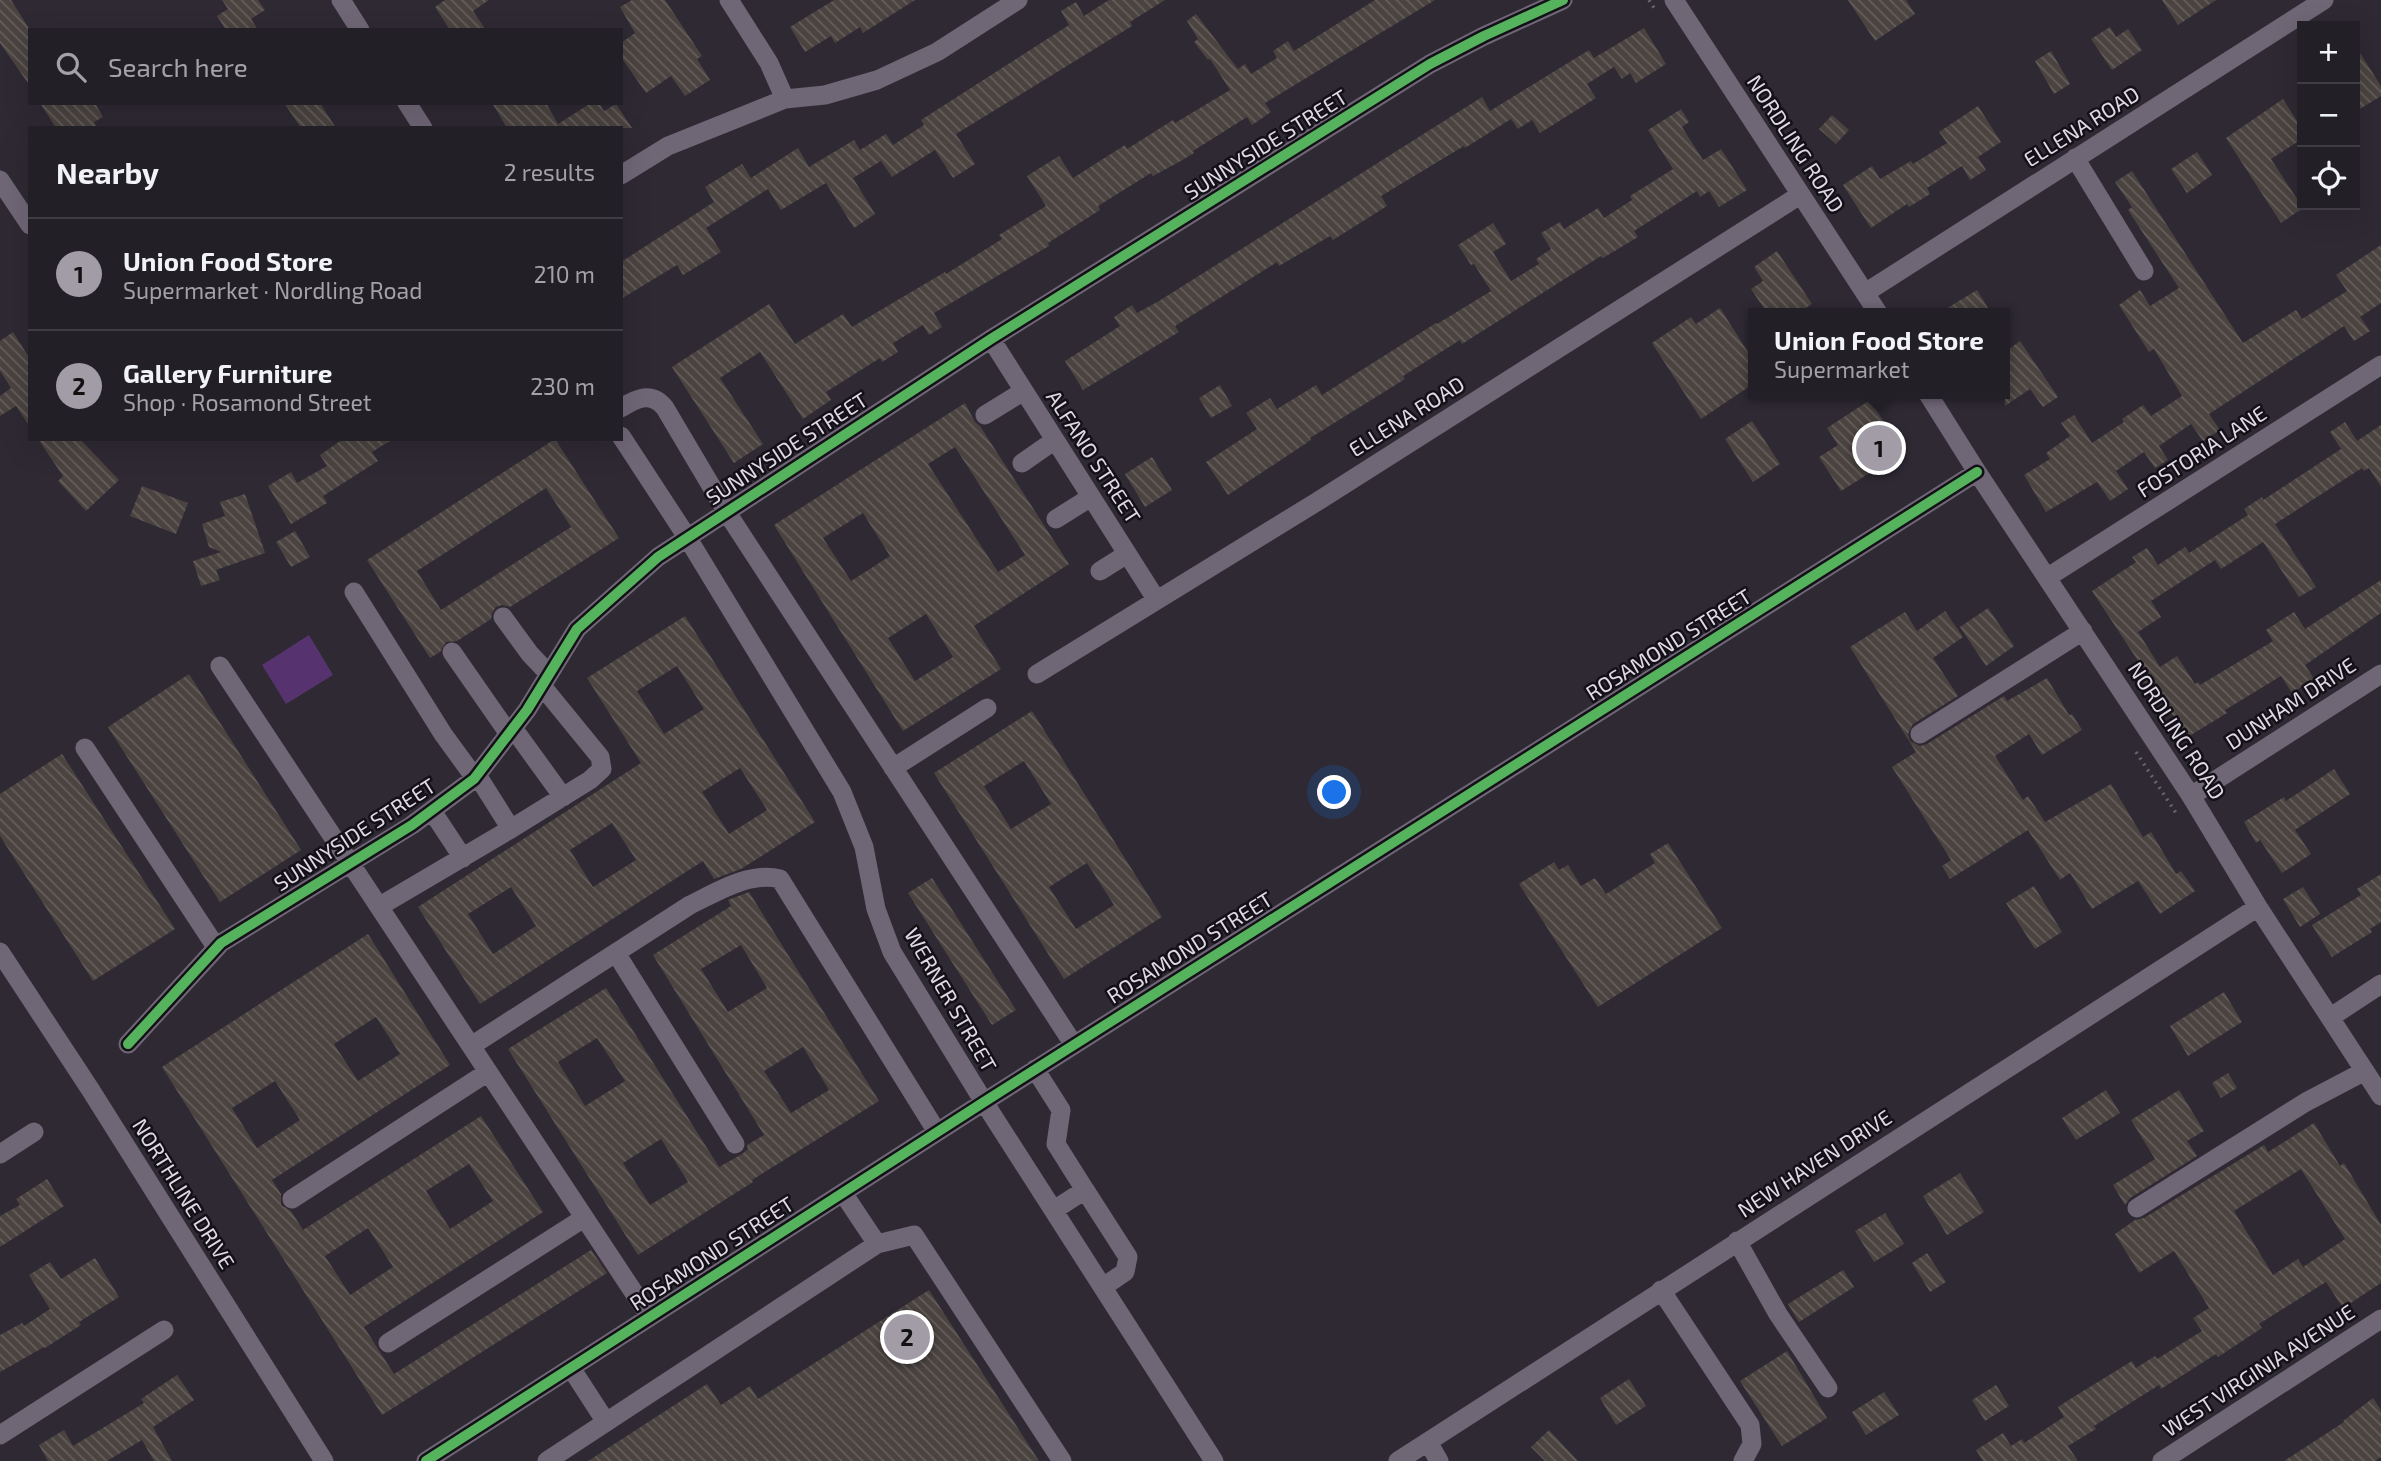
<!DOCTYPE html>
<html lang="en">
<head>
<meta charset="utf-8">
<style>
	:root { --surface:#221f26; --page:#2e2c32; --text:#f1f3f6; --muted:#a2a2a7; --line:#3f3d43; --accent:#a29ca7 }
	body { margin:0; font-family:"Exo 2",sans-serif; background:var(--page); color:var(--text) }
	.controls { position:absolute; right:21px; top:21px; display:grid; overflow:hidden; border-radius:0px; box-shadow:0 7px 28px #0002 }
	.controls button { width:63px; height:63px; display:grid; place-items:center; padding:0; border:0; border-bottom:2px solid var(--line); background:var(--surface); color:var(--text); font:35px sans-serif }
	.you { position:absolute; left:1335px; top:793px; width:24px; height:24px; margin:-18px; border:5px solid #fff; border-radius:50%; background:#1a73e8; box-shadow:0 0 0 10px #1a73e833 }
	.badge { display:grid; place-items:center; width:46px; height:46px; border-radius:50%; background:var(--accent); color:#111; font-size:23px; font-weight:700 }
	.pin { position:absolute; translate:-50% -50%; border:4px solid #fff; box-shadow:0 2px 7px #0006 }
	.popup { position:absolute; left:1748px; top:308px; width:262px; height:91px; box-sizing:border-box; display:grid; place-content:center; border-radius:0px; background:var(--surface); filter:drop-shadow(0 2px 5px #0005); font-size:23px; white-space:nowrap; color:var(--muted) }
	.popup b { font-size:26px; color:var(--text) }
	.popup::after { content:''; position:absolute; left:50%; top:100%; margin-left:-14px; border:14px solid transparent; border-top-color:var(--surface) }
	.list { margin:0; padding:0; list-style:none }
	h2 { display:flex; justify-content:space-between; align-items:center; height:91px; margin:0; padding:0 28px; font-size:30px }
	h2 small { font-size:23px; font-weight:400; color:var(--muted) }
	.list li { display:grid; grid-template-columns:46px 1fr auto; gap:21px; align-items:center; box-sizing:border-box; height:112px; padding:0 28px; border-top:2px solid var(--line) }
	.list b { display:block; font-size:26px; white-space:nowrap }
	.list p { margin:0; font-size:23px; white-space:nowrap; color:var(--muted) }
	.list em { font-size:23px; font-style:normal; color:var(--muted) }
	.icon { flex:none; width:38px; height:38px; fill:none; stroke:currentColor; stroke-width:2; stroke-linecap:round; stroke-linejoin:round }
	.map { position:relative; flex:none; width:2381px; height:1461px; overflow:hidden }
	.search { position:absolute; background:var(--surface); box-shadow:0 7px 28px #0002; left:28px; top:28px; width:595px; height:77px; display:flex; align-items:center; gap:18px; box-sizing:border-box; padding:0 24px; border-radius:0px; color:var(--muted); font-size:26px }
	.panel { position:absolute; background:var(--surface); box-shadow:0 7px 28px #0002; left:28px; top:126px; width:595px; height:315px; border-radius:0px }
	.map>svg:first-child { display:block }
	.park { fill:#56336e }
	.building { fill:url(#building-back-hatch); fill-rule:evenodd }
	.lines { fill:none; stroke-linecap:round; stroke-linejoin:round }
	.path { stroke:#6a636e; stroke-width:3.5; stroke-dasharray:2 5; stroke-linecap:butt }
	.minor { stroke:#6f6676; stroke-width:19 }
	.cycleway-casing { stroke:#141018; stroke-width:15 }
	.cycleway { stroke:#56b35d; stroke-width:10 }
	.labels { text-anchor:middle; stroke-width:5; stroke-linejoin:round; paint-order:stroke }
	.street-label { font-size:21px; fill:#e0dae6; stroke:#141018 }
</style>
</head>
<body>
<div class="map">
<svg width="2381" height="1461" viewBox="0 0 2381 1461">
	<defs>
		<pattern id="building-back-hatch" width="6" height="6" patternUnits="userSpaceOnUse" patternTransform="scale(1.75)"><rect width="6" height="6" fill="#4a4340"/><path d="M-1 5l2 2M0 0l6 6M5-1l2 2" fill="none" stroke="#645e5c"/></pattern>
	</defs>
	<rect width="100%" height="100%" fill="#2e2933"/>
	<path class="park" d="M309,635L333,675L286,704L262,665Z"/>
	<path class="building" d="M0,0H11L30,30V86L0,43Z
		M222,0H258L265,10L251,19L258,30H226L217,16L228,9Z
		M445,0H489L473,11L486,30H450L435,7Z
		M632,0H665L702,56L697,59L710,80L685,96L671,76L646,93L621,57V43L635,33L620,7Z
		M834,0H915L863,33L860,27L835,43L831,36L805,52L790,27Z
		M1109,0H1165L1130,22L1132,26L956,134L975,164L953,178L935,150L892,177L881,161L853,178L875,214L854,228L826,183L781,210L768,189L706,228L721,252L683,275L677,265L621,299V262L714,202L705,187L742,164L751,178L798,148L809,167L854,140L860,150L886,134L893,145L924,125L921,120L1069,25L1061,11L1076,2L1084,16Z
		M1375,0H1435L1265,103L1271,112L1252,125L1247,117L1193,151L1194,153L1179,162L1153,176L1151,173L1098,206L1100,210L1048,243L1049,246L934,313L942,327L929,335L923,325L893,343L898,352L882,362L880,358L826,392L831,400L803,419L760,352L720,378L763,444L734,463L672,367L769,304L795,344L843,314L852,327L945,272L946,274L1002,239L999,235L1046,206L1027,176L1059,156L1073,178L1125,145L1127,149L1173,120L1175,123L1230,90L1210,59L1208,60L1194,42L1198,39L1187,21L1196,14L1238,69L1245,64L1251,74L1277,58L1273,51L1288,41L1294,51Z
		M1848,0H1906L1915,14L1875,41Z
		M2162,0H2216L2178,25Z
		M2110,27L2116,37L2128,29L2142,50L2112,70L2091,39Z
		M1644,28L1666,64L1636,83L1630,73L1622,79L1614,67L1587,84L1596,98L1540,133L1532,120L1518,129L1511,119L1465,148L1464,146L1381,196L1387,206L1333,240L1330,236L1279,266L1277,262L1175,326L1179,332L1083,390L1065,361L1120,326L1114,317L1132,305L1137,313L1159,301L1482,97L1490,111L1589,50L1594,58Z
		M2355,45L2381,86V96L2355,112Z
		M2051,51L2070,84L2054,94L2035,61Z
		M2283,99L2302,129V139L2271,159L2303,208L2281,223L2226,138Z
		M40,103H95L103,117L94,122L97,128H56Z
		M284,103H320L336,128H301Z
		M492,103H546L558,124L591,103H599L604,111L616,104L632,128H507Z
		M1978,106L2001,142L1978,157L1986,170L1970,180L1962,166L1927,188L1930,194L1909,207L1907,204L1871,228L1843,185L1872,166L1880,179L1911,161L1913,164L1947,143L1939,132Z
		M1681,109L1689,122L1682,127L1703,160L1721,149L1747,190L1719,207L1709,191L1700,197L1697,191L1634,231L1638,237L1603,258L1601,256L1462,344L1460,340L1403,376L1405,379L1310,438L1311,440L1228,495L1206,462L1257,429L1246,413L1270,398L1277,409L1316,385L1322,395L1436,323L1437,324L1491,291L1474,264L1471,265L1458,245L1493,223L1506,244L1493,252L1511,281L1539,264L1536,259L1551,249L1541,233L1560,222L1564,229L1598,208L1604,218L1632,200L1630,196L1673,169L1648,130Z
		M1832,115L1849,130L1836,144L1819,129Z
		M2197,152L2212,175L2187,193L2171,169Z
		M2132,171L2243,343L2296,310L2302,319L2347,291L2336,275L2381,245V303L2360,317L2370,331L2354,341L2344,326L2209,414L2220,430L2203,441L2191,424L2159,446L2168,460L2155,468L2144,452L2116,471L2128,489L2110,501L2097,482L2046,512L2024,475L2050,459L2046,453L2070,436L2061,423L2074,415L2092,443L2124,422L2122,419L2143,405L2151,416L2182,396L2154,349L2149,352L2119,305L2140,290L2150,306L2179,288L2128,210L2132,207L2115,182Z
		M1777,251L1812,304L1798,313H1767L1751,289L1763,281L1754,267Z
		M1977,290L1991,313H1939Z
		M1720,308L1753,360V384L1701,419L1652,343L1691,317L1696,324Z
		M13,332L30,359V427L16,406L0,416V396L11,388L0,371V341Z
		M2020,341L2058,397L2043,407L2030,389L2005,406V352Z
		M1220,385L1232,406L1211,418L1199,398Z
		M1870,400L1903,452L1841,491L1819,457L1838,445L1827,428Z
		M965,403L975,422L980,426L1069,564L974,626L1001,669L903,731L774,525ZM955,447L1025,555L998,572L928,464ZM863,513L890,556L851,581L823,538ZM926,614L953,657L915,681L888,638Z
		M1752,421L1780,464L1753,482L1725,439Z
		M2345,422L2357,441L2381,425V487L2369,468L2364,471L2362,468L2275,524L2316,587L2299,597L2263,542L2221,569L2215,560L2151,601L2161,617L2138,632L2160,667L2177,656L2195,684L2198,682L2200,685L2273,641L2266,630L2294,612L2305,629L2381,580V613L2305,665L2314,679L2292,693L2281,676L2225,710L2227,713L2186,738L2159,692L2153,696L2142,679L2148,676L2092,591L2136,562L2132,557L2147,548L2158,565L2185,547L2189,553L2248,515L2244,509L2262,497L2263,500L2341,449L2330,432Z
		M38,439H80L119,480L86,511L58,481L63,476Z
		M343,439H393L372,452L378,461L323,496L327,503L291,524L268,486L291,472L297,483L327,466L320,455Z
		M555,439L619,538L510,607L502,605L496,607L492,613L491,619L457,641L446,642L440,652L430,658L367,560ZM546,488L571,527L441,610L417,571Z
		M1152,457L1172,490L1145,507L1125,474Z
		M142,486L188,503L176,534L130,516Z
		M245,494L265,553L216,570L220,580L201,586L193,561L221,552L209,547L202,524L225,516L220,502Z
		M295,531L310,557L291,567L276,542Z
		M1988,608L2014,646L1986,666L1960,627Z
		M1945,611L1963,637L1933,658L1958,696L1913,724L1908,734L1910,741L1920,746L1927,744L2004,696L2007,701L2047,678L2069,715L2072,714L2082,730L2042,755L2029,734L1995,756L2023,800L2028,796L2045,822L2111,784L2143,837L2151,832L2176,874L2181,871L2195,891L2160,914L2138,881L2092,909L2070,873L2060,880L2028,830L1950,879L1942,866L1951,860L1892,767L1916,752L1850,647L1905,612L1917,631Z
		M685,616L815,822L741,869L714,879L703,861L480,1004L418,907L641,763L587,678ZM677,666L704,709L664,734L637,691ZM740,768L767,810L729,834L702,792ZM612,823L636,860L593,887L570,850ZM511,887L536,926L493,954L468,914Z
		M189,674L301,850L220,902L108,727Z
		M1032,711L1162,917L1064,979L934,773ZM1024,761L1051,804L1011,829L984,786ZM1087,863L1114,905L1076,929L1049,887Z
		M62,754L175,929L93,981L0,836V794Z
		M2334,769L2350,794L2295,830L2311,854L2282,873L2260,840L2256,843L2244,822L2284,797L2286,801Z
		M1668,843L1722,928L1598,1007L1519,884L1554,862L1559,870L1568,865L1581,886L1595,878L1606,894L1655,863L1650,854Z
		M2381,874V922L2370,929L2372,932L2332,957L2312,925L2361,895L2357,889Z
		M932,878L1016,1010L992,1025L908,893Z
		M2034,886L2062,932L2035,949L2006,903Z
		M2303,887L2320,914L2300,927L2283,899Z
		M749,892L879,1101L752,1180L753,1182L638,1255L508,1049L606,988L719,1167L742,1154L748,1149L747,1145L764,1135L653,955L731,906L728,900ZM741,945L767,988L728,1012L701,969ZM597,1038L625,1081L585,1106L558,1062ZM803,1047L829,1090L791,1113L764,1071ZM661,1139L688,1182L650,1205L623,1163Z
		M368,934L450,1065L272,1180L281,1194V1205L291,1211L303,1230L481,1116L543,1212L364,1327L394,1374L591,1250L607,1273L382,1415L162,1067ZM376,1017L400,1054L358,1081L334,1044ZM275,1081L300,1120L257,1148L232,1108ZM469,1164L493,1201L450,1229L426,1191ZM368,1228L393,1267L350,1295L325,1256Z
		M2224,992L2242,1022L2188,1056L2170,1026Z
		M2228,1073L2237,1088L2221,1098L2212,1083Z
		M2106,1090L2120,1113L2076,1140L2062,1118Z
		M2179,1090L2204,1131L2187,1141L2197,1156L2130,1198L2125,1205L2113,1185L2155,1159L2131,1120Z
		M2314,1123L2340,1166L2344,1163L2381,1225V1283L2343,1308L2326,1282L2259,1324L2262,1328L2218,1357L2216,1354L2161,1389L2159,1385L2094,1426L2096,1429L2068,1446L2078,1461H1983L1976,1450L2003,1433L2011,1446L2022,1439L2024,1443L2064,1417L2058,1407L2075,1396L2132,1361L2136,1368L2155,1356L2157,1359L2202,1331L2193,1318L2209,1308L2174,1251L2139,1273L2115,1234L2135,1220L2144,1218L2264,1145L2268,1152ZM2301,1169L2345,1239L2303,1267L2298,1259L2273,1275L2234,1211Z
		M1960,1173L1984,1212L1947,1235L1923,1196Z
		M47,1179L64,1206L0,1247V1216L20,1205L16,1199Z
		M1885,1213L1904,1244L1874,1262L1855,1231Z
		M1927,1253L1946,1282L1930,1292L1912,1263Z
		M95,1258L119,1297L79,1322L81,1325L45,1348L44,1347L0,1372V1335L22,1323L24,1326L50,1309L29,1275L50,1262L61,1279Z
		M1843,1270L1854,1287L1799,1322L1788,1304Z
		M929,1290L1039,1461H588L707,1384L721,1405L750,1386L758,1399Z
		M1787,1351L1827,1418L1782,1446L1740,1381Z
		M177,1375L194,1400L153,1427L172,1461H154L142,1440L107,1461H48L39,1445L64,1430L73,1446L144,1403L141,1399Z
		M1629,1379L1646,1406L1616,1425L1600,1398Z
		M1996,1385L2009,1406L1985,1421L1972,1400Z
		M1884,1392L1899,1415L1866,1435L1852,1412Z
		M2373,1398L2381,1410V1457L2375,1461H2284L2344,1422L2343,1421Z
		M1549,1430L1578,1461H1545L1531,1447Z"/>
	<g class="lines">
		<path class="path" d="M1649,0L1656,11
			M2136,752L2178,816"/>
		<path class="minor" d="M341,0L360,30
			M729,0L769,63L785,99
			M1674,0L1878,313
			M407,103L423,128
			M2075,158L2144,271
			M621,175L668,146L785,99L825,95L877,80L937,52L1018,0
			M0,180L30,225
			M1865,293L2324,0
			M991,339L1156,599
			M1928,394L1977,472L2191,796L2258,907L2381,1096
			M621,408C637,398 652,391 665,408L726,511L1074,1045
			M985,415L1024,391
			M621,436L687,537L842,792L864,847L876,909L892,952L984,1102L1214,1461
			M1022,463L1055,440
			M1056,519L1091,497
			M1100,571L1127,554
			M2048,577L2381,365
			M354,592L443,734L475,778
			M503,617L530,654L549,674
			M452,652L509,734
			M220,666L650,1317
			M1037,674L1315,503L1800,195
			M513,728L563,797
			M1920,734L2083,631
			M85,748L216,947
			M893,768L987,708
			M477,775L511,829
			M2191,796L2381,674
			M432,811L463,858
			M380,906L509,830L590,780L602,769L600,757L542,686
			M0,952L90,1089L324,1461
			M616,953L735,1144
			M2331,1017L2381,984
			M128,1044L221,943L412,825L474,779L527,710L577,629L658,557L991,339L1430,64L1484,36L1563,0
			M471,1046L690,905C717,892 750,871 780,879L937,1132
			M1035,1069L1061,1110L1056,1144L1085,1190
			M0,1154L34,1132
			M843,1193L877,1244
			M292,1199L488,1072
			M2137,1208L2306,1102L2365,1071
			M1054,1210L1085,1190L1128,1257L1125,1272L1103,1287
			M1737,1241L1778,1314L1828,1388
			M1661,1290L1750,1425L1752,1444L1743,1461
			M388,1343L584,1218
			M571,1368L606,1422
			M0,1435L164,1330
			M1428,1442L1439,1461
			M426,1461L984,1102L1977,472
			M547,1461L877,1244L914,1235L1062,1461
			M1398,1461L2258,907
			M2162,1461L2381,1319"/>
		<g class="cycleway-casing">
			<path id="cycleway" d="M128,1044L221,943L412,825L474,779L527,710L577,629L658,557L991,339L1430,64L1484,36L1563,0
				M426,1461L984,1102L1977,472"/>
		</g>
		<use href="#cycleway" class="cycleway"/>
	</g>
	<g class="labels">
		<g class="street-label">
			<text transform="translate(2082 127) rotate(-32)" y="7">ELLENA ROAD</text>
			<text transform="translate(1795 144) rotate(57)" y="7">NORDLING ROAD</text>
			<text transform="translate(1266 145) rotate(-32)" y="7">SUNNYSIDE STREET</text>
			<text transform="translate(1407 417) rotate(-32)" y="7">ELLENA ROAD</text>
			<text transform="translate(787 449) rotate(-33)" y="7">SUNNYSIDE STREET</text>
			<text transform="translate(2202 452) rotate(-33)" y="7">FOSTORIA LANE</text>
			<text transform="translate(1093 457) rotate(57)" y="7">ALFANO STREET</text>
			<text transform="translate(1669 645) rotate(-32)" y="7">ROSAMOND STREET</text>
			<text transform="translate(2291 704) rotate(-33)" y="7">DUNHAM DRIVE</text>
			<text transform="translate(2176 731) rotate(57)" y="7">NORDLING ROAD</text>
			<text transform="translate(355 835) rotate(-33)" y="7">SUNNYSIDE STREET</text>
			<text transform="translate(1190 948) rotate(-32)" y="7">ROSAMOND STREET</text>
			<text transform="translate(950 1000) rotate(60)" y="7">WERNER STREET</text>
			<text transform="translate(1815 1164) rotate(-33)" y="7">NEW HAVEN DRIVE</text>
			<text transform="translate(183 1194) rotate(58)" y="7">NORTHLINE DRIVE</text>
			<text transform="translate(712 1254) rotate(-33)" y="7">ROSAMOND STREET</text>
			<text transform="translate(2259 1371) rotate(-33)" y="7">WEST VIRGINIA AVENUE</text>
		</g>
	</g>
</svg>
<div class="controls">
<button>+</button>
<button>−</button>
<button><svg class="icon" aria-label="locate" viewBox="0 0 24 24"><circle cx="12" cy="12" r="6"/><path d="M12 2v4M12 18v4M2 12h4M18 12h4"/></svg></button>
</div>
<div class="you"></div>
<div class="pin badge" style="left:1879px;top:448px">1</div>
<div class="popup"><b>Union Food Store</b>Supermarket</div>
<div class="pin badge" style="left:907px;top:1337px">2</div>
<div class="search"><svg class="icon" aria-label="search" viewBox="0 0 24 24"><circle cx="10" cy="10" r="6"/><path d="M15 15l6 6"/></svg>Search here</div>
<section class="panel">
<h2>Nearby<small>2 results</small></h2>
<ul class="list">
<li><span class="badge">1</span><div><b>Union Food Store</b><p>Supermarket · Nordling Road</p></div><em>210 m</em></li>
<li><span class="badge">2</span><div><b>Gallery Furniture</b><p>Shop · Rosamond Street</p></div><em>230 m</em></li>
</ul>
</section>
</div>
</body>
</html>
